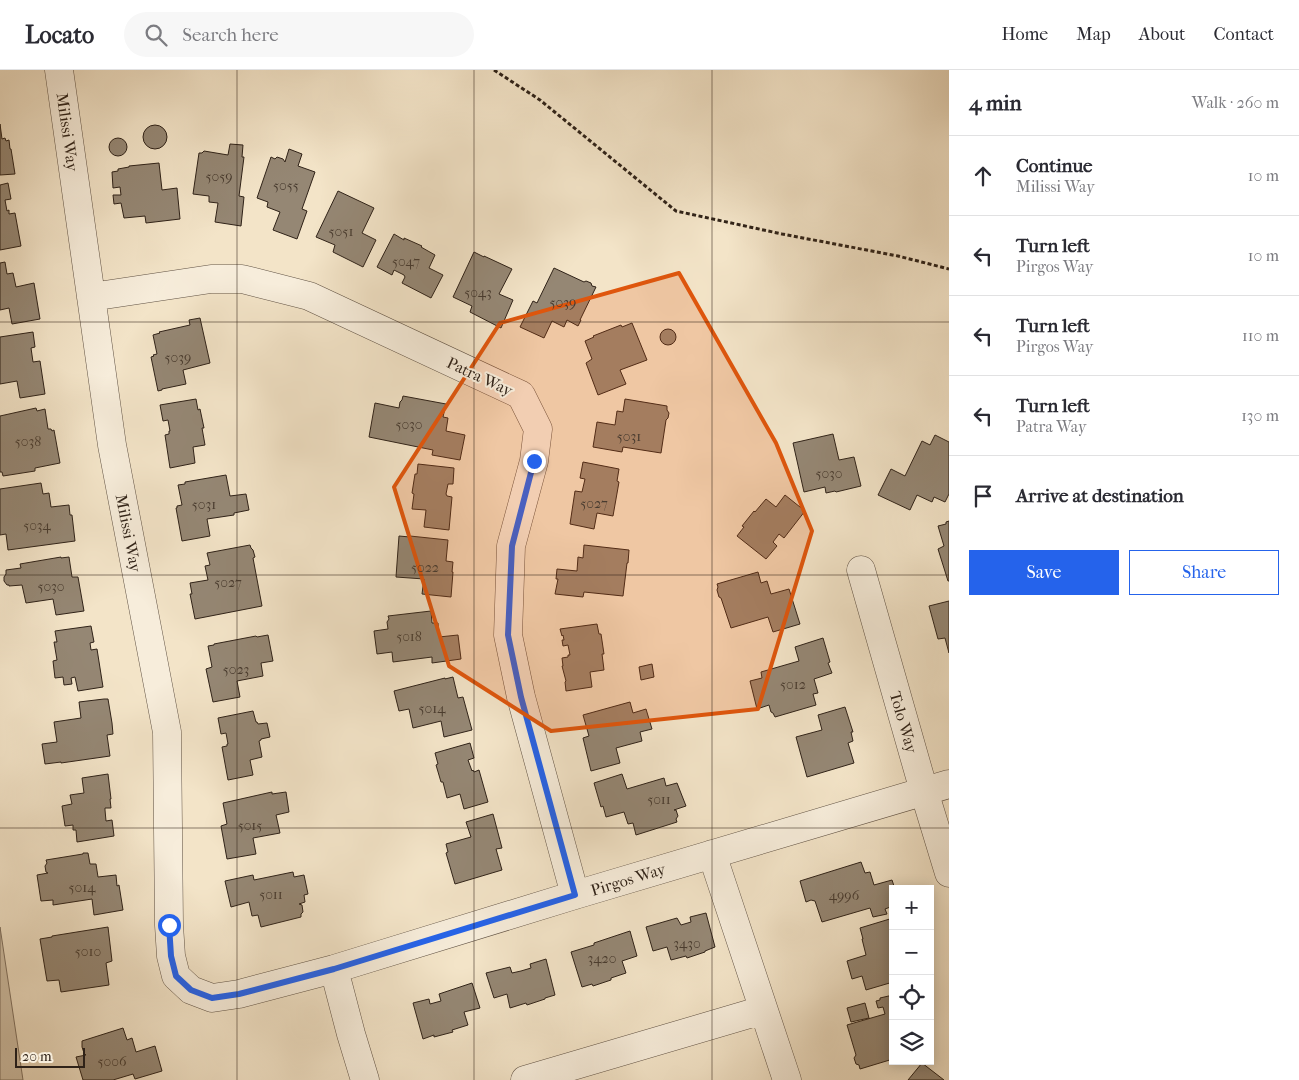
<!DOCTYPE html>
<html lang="en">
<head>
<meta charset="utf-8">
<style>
	:root { --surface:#fff; --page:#f7f7f7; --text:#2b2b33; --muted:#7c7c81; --line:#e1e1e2; --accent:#2563eb }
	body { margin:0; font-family:"IM FELL French Canon",serif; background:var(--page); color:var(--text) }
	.controls { position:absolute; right:15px; bottom:15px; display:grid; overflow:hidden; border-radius:0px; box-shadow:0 2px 12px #0003 }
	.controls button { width:45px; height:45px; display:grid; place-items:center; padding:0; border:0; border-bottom:1px solid var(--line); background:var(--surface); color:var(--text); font:25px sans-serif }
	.scale { position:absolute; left:15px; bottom:12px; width:70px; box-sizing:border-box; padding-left:5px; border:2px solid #2f2218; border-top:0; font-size:14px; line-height:18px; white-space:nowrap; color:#2f2218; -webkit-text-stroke:4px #f7eddb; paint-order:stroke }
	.stop { position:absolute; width:15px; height:15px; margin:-11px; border:4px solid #2563eb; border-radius:50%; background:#fff }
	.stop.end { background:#2563eb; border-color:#fff; box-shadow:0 1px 5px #0008 }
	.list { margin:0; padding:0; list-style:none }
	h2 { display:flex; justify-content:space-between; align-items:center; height:65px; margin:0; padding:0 20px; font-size:21px }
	h2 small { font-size:16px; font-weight:400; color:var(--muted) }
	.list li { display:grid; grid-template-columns:32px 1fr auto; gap:15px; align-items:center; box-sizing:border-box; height:80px; padding:0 20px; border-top:1px solid var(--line) }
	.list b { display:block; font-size:19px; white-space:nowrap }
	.list p { margin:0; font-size:16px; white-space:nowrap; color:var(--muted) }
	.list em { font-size:16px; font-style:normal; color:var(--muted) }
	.actions { display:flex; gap:10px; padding:15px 20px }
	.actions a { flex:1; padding:11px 0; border:1px solid var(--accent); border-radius:0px; text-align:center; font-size:18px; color:var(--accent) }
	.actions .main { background:var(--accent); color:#fff }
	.icon { flex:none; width:28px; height:28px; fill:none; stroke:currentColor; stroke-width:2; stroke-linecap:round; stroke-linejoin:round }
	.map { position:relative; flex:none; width:949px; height:1010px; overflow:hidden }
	header { display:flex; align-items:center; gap:30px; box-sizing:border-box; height:70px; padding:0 25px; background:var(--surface); border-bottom:1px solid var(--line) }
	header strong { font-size:24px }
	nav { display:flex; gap:28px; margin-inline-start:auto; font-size:18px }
	.search { width:350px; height:45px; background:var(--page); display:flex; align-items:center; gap:12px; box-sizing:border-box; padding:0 18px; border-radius:28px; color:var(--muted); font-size:19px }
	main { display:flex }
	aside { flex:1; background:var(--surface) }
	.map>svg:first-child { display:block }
	.green { fill:#d2c3aa; stroke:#807261 }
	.building { fill:#958774; stroke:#2f2218 }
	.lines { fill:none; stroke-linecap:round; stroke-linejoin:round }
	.minor-casing { stroke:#605244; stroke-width:29 }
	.path { stroke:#2f2218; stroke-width:3; stroke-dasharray:4 2.5; stroke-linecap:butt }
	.minor { stroke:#f7eddb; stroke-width:28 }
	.route { stroke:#2563eb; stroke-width:6 }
	.marked { fill:#df560d; fill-opacity:0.2; stroke:#df560d; stroke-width:4; stroke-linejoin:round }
	.grid { fill:none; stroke:#2f2218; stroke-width:1; stroke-opacity:0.55 }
	.labels { text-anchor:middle; stroke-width:4; stroke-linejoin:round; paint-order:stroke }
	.number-label { font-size:14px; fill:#483b2f }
	.street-label { font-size:16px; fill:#2f2218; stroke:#f7eddb }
</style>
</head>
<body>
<header>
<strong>Locato</strong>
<div class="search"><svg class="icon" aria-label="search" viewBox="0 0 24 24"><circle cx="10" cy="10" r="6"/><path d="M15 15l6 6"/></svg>Search here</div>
<nav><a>Home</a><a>Map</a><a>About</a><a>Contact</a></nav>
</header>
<main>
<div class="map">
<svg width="949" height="1010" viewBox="0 0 949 1010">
	<rect width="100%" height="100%" fill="#f3e4c8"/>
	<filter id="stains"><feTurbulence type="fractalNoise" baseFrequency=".004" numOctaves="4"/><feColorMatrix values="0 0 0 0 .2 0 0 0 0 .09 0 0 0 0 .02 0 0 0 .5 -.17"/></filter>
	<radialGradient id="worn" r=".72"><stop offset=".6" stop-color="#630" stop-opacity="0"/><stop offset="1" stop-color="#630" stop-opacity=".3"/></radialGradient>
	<path class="green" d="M0,857L23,1010H0Z"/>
	<path class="building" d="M0,54L2,69L5,68L6,71L9,70L10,79H11L15,104L0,105Z
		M143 67a12 12 0 1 1 24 0a12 12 0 1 1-24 0Z
		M109 77a9 9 0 1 1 18 0a9 9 0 1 1-18 0Z
		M230,74L243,75L242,87H244L239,126L244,127L241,156L215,152L218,133L209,132V126L193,124L199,83H202L204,81L228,85Z
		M289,79L302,84L298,96L315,102L302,139L307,141L297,169L273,160L280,142L267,137L268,132L257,128L271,87L275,89L277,87L283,89L285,92Z
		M159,93L162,120L177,118L180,149L146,153L145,146L124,148L121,133L114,134L113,125H121L120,117L113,118L112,102L118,101V99L129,97V96Z
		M8,113L11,129L5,130L7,141L9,140V144L15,143L21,176L0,180V115Z
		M338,121L374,138L362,163L376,170L363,197L333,182L335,175L316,167Z
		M394,164L404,170V168L422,176L421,177L435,185L429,198L443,205L431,228L402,213L405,207L404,205L394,200L392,205L377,197Z
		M474,182L484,187V186L512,199L499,224L513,230L501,258L470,242L472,236L453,227Z
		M5,192L7,204L13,203L16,217L34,213L40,249L12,254L9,238L0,240V193Z
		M554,198L584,212L586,211L591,213L592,216L596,217L580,250H581L578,256L567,250L564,257L552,251L544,268L520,257L533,231L537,233Z
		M200,248L210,293L183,300L186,314L162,319V320L158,321L151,287L154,286L153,285L157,284L153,265L160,263L159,262L190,255L189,250Z
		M632,253L647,290L620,300L626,314L598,325L586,293L592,289L585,271L594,267L593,266L621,255L622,257Z
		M660 267a8 8 0 1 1 16 0a8 8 0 1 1-16 0Z
		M33,262L35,277L31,278L33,292L40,291L45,324L20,328L17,311L0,314V267Z
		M403,326L446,334L443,347L448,348L446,361L465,365L460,390L432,385L433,380L369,367L375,333L399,338L400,332L402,330Z
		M196,329L198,340L200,339L204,358H202L205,375L193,377L195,393L170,398L165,365L169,364V361H170L168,350L163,351L160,335Z
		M625,329L667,336V340L669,343L668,348L666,350L661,383L623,377L622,382L593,377L597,352L615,355L617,341L623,342Z
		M36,338L37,341L45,339L48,359H51L52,361L54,360L60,393L35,398V401L3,406L2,402H0V346Z
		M833,364L839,390L854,387L861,416L836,422L835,421L826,423L825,417L804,422L793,373Z
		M935,365L949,372V424L945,432L934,427L932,432L917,425L910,440L878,425L891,399L905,406L922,371L930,375Z
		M583,392L619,399L617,411L619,412L613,446L597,443L594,459L570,454L575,421L582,422L585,409L580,408Z
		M418,394L454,398L453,414H448L446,424L447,426L452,427L449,460L424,457L426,440L412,439L414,424L412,423L415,404H417Z
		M226,405L230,426L246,424L249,440L234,443V445L207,449L210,466L182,471L176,438H177V436L182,435L178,415L185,414V412Z
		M41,413L43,424L49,423L51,437L69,435L70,445H72L75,471L8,480L6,464L0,465V419Z
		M785,425L805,441L784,468L779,464L773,472L777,476L766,489L737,466L744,457L742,456L754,441L755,442L766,429L776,437Z
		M949,451V511H948L938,479L944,476L938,456L946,454V452Z
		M399,466L410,467V466L448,470L446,491L453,492L452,502H453L451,527L422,524L424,509L396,507Z
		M250,475L251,478L253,480L255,487L253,488L262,536L195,549L190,524H192L190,513L208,510L205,496L210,495L207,483Z
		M584,475L629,480L628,493H627L623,526L584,522L583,527L555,524L558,509H556L557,499L577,501L578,487L583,488Z
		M61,487V488L69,487L72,507H78L84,541L56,545L53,529L26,533L22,515L9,516V515H7L4,511V507L6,504V500L21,498L20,494Z
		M758,502L761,513L767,511L771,524L789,519L800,554L773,562L768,547L731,558L721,528L719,527L717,520L718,517L717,514Z
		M949,531V583L945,568L938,569L929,536Z
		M431,541L432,553H438L439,567L458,565L461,589L432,593V587L393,592L392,582L377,584L374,561L388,559L387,552L389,549L388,546Z
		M597,554L599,564H601L604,584H602L604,600L590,602L592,617L566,621L565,612L566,611L562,596H563L562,588L568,587V585H570L568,575L563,576L562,570H564L563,565L562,566L560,559Z
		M91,556L94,572L90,573L91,580L97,579L103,617L78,621L75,607L71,608L72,614L64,615L63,607L55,608L53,591L57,590L54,572H57L55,561Z
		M268,565L273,591L261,593L263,606L237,611L240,627L213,632L206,599L212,597L208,576L214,575V574L256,566L257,567Z
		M823,568L830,592L828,593L832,603L814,609L818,623L813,624L816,635L775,647L773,643L771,642L769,635L757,639L750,611L762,608L761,602L799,591L795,577Z
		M652,594L654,607L641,610L639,597Z
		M453,607L458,628L463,627L472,660L444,667L441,651L413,658L409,639L399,641L394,621L445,608V609Z
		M104,629H108L112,653L113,664L107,665L110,686L61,693V692L45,694L42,674L57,672L54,652L81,648L79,632Z
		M630,632L633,643L646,639L652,659L640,662L642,671L616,678L620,693L591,701L583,668L589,666L583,645Z
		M845,637L853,662H851L853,671L848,673L854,693L807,707L796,667L822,660L818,645Z
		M253,641L256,652H257L258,654L267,653L270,667L261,669V670L259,671L262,687L250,690L253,705L228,710L222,677L227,676V674H228L226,663L221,664L218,648Z
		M470,673L474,688L468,690L472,701L473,700L474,702L479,700L488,732L464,739L460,724L447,728L443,712H441L436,695L438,694L435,683Z
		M108,704L111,729H110L111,738H105V740L106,751L112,750L114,766L77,772L76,760H73V755L65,756L62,736L72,734L70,725L84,723L82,708Z
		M622,704L627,719L664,708L666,716L677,713L686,736L674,740H676L678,746L676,749L677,752L636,765L633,753L628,754L624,742L606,747L603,736L601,737L594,713Z
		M272,722V724L286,722L289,742L276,745L280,763L253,768L256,784L227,789L221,756L227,754L223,733Z
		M493,744L502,778L496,779L502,800L455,814L446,783L448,782L446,774L471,767L466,752Z
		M83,783H88L90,794H96L98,807L116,805L117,816L119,815L123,840L94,845L92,829L53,835V830L41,831L37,805L48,803L46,802L45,796L47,793L46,790L83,784Z
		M861,792L865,803L870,802L874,815L892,810L895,819H893V836L885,839L887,844L873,847L870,838L822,852L815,831L811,830L806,832L800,811Z
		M293,802L294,807L304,805L308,824L304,825L305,832L299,834L302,835L303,842L301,844V847L261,857L258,845L252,846L249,832L231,837L225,811L253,805L254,810Z
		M706,843L715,877L705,881V882L687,888L686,886L671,890L667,877L653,881L646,857L677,848L681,855L691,852L690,847Z
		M893,848V912L866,920L862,906L852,909L847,891L866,885L862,869H863L860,858Z
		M108,857L112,891L106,893L109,915L61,922L59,910L47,911L40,869L52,867V866Z
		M630,861L637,886L622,891L626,903L611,908V910L593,916L592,914L582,917L571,882L594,875V873Z
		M546,889L555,925L545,928V929L527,935L526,933L510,938L507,924L494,928L486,903L510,897L512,903L521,901L531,898L530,894Z
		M472,913L480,938L464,942L468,955L452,960L453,962L434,967V965L423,969L413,933L429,929L430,934L441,931L439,924Z
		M893,925V989L860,999L859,995L856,994L854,988L856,985L847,955L885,944L883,937L878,938L876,931L880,930V928Z
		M865,933L869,948L851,952L847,938Z
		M123,958L127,970L132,968L136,982L155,976L162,1001L135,1009L133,1004L113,1010H83L76,987L86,985L84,983L82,977V971Z
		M922,993L944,1010H908Z"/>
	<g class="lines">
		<g class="minor-casing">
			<path id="minor" d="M59,0L112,375L167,662L169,855L171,886L176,906L191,920L212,928L239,924L334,899L575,825L949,714
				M91,227L211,209H242L309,226L521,325L538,359L534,391L511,476L508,565L521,627L575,825
				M861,500L924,721L949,803
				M712,784L787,1010
				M334,899L351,964L365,1010
				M525,1010L763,940"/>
		</g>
		<path class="path" d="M494,0L540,30L676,141L782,164L898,186L949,199"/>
		<use href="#minor" class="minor"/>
	</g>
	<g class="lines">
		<path class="route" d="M169,855L171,886L176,906L191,920L212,928L239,924L334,899L575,825L521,627L508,565L512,476L534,391"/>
	</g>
	<path class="marked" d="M679,203L776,373L812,461L758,639L551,661L449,596L394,417L500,253Z"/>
	<path class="grid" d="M237,0V1010M474,0V1010M712,0V1010M0,252H949M0,505H949M0,758H949"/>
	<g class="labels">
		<g class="number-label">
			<text x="219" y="111">5059</text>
			<text x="286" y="120">5055</text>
			<text x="341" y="166">5051</text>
			<text x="406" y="196">5047</text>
			<text x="478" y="227">5043</text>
			<text x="563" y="237">5039</text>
			<text x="178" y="292">5039</text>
			<text x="409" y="359">5030</text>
			<text x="629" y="371">5031</text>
			<text x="28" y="376">5038</text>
			<text x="829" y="408">5030</text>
			<text x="594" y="438">5027</text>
			<text x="204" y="439">5031</text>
			<text x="37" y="460">5034</text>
			<text x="425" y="502">5022</text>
			<text x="228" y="517">5027</text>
			<text x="51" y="521">5030</text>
			<text x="409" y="571">5018</text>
			<text x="236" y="604">5023</text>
			<text x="793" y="619">5012</text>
			<text x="432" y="643">5014</text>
			<text x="659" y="734">5011</text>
			<text x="250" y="760">5015</text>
			<text x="82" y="822">5014</text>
			<text x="271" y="829">5011</text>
			<text x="844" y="830">4996</text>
			<text x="687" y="878">3430</text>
			<text x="88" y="886">5010</text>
			<text x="602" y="893">3420</text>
			<text x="112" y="996">5006</text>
		</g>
		<g class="street-label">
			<text transform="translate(68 62) rotate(82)" y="6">Milissi Way</text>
			<text transform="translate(480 306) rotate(25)" y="6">Patra Way</text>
			<text transform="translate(129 463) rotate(79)" y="6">Milissi Way</text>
			<text transform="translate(904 652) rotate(74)" y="6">Tolo Way</text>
			<text transform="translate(628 809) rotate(-17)" y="6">Pirgos Way</text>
		</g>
	</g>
	<rect width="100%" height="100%" filter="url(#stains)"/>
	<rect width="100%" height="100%" fill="url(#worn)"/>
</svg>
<div class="controls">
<button>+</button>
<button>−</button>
<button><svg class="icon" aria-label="locate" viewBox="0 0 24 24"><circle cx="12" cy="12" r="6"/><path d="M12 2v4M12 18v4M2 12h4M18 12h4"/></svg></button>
<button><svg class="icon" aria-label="layers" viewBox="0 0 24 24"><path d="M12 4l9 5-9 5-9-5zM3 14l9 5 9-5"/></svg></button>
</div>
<div class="scale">20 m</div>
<div class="stop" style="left:169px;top:855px"></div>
<div class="stop end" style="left:534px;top:391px"></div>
</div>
<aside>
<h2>4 min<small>Walk · 260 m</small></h2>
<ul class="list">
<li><svg class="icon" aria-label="ahead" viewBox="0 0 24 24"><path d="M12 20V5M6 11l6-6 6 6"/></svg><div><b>Continue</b><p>Milissi Way</p></div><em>10 m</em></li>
<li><svg class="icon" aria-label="left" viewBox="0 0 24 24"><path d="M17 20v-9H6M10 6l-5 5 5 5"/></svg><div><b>Turn left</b><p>Pirgos Way</p></div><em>10 m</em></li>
<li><svg class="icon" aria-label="left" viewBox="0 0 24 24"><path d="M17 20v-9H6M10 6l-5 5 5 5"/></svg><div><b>Turn left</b><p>Pirgos Way</p></div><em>110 m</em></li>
<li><svg class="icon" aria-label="left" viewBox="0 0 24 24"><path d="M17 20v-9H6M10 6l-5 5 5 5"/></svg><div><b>Turn left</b><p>Patra Way</p></div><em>130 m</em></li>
<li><svg class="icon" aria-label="arrive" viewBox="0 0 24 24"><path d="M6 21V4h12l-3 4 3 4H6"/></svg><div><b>Arrive at destination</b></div></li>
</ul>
<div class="actions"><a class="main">Save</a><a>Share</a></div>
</aside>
</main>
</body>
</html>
